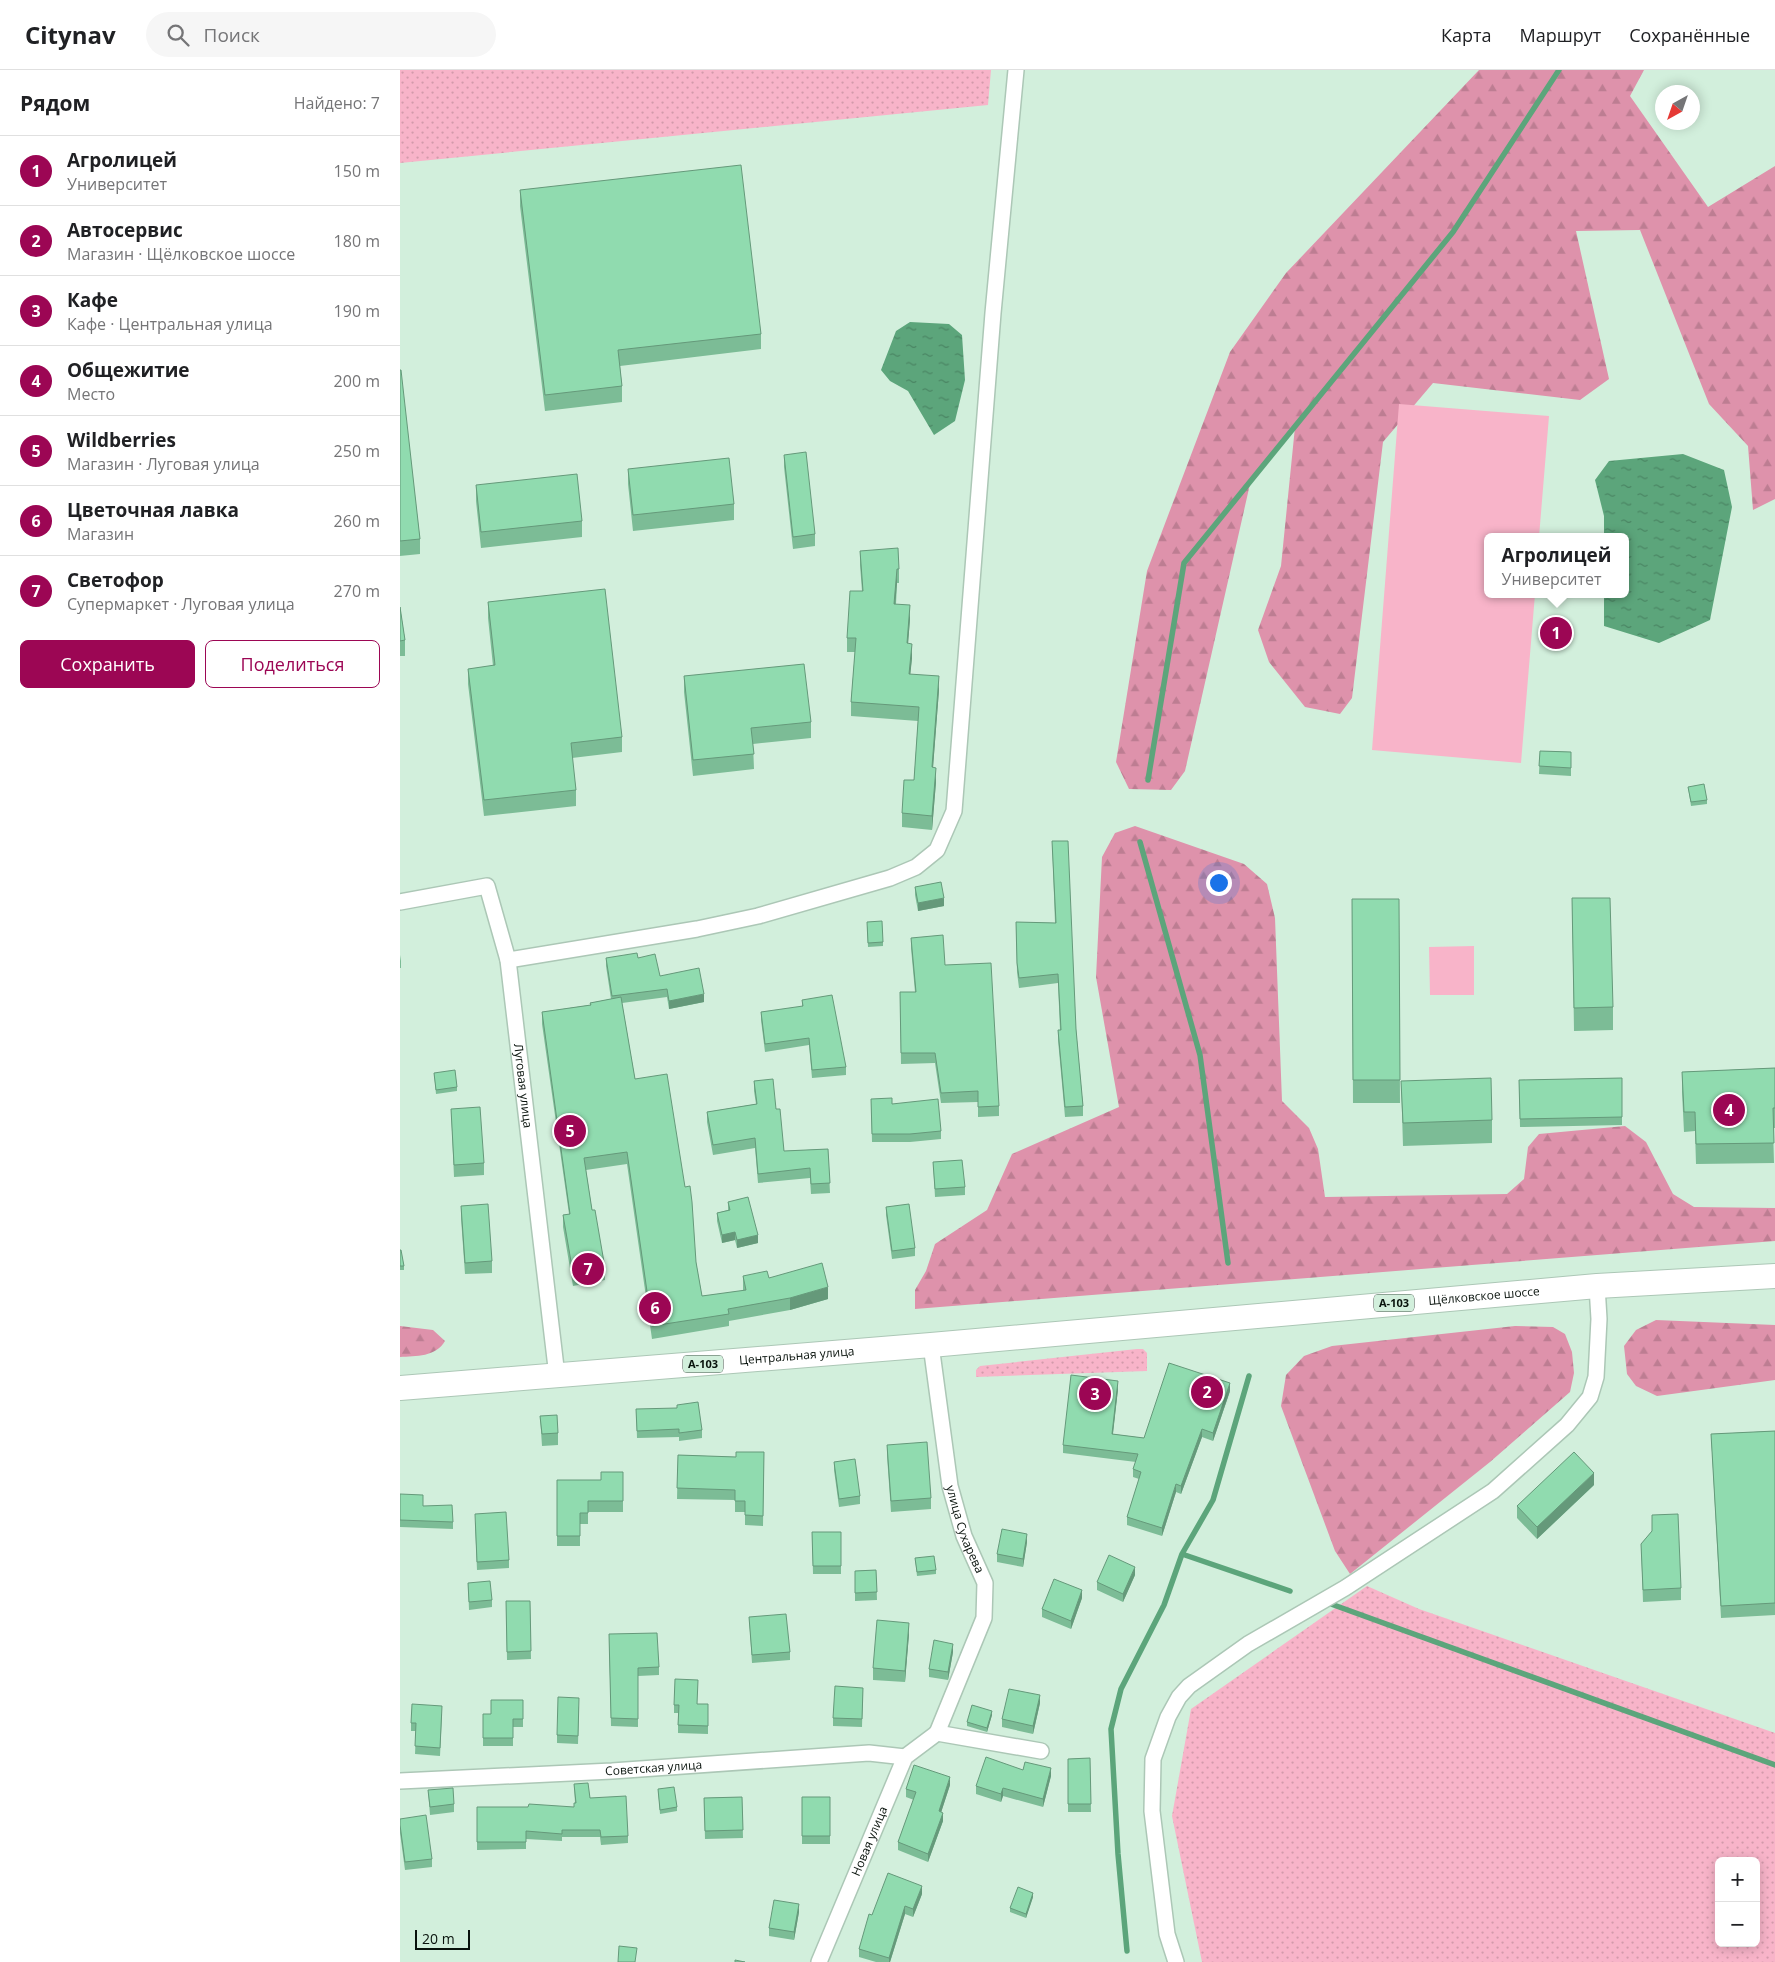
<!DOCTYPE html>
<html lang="ru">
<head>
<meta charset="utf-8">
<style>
	:root { --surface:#fff; --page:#f6f6f6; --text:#202124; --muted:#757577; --line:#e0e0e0; --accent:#9c0654 }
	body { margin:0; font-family:"Open Sans",sans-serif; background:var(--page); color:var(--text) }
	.controls { position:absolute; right:15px; bottom:15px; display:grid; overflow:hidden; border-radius:8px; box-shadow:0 2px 12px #0003 }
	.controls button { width:45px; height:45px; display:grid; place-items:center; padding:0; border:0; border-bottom:1px solid var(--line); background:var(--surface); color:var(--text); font:25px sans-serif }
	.compass { position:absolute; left:1255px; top:15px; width:45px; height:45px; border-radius:50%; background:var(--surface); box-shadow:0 2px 12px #0003; rotate:220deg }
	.scale { position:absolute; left:15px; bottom:12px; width:55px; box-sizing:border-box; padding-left:5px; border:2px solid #08120c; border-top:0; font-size:14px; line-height:18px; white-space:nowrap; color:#08120c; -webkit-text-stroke:4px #d2efdc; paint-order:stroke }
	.you { position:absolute; left:818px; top:812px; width:18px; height:18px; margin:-12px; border:4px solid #fff; border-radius:50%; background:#1a73e8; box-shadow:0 0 0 8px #1a73e833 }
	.badge { display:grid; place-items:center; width:32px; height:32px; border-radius:50%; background:var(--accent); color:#fff; font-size:16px; font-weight:700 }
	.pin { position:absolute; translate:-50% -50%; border:2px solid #fff; box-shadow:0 1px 5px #0006 }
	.popup { position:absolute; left:1084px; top:463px; width:145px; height:65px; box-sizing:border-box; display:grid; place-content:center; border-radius:8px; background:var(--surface); filter:drop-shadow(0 1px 4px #0005); font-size:16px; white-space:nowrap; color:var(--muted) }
	.popup b { font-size:19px; color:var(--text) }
	.popup::after { content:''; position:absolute; left:50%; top:100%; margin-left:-10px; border:10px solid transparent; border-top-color:var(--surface) }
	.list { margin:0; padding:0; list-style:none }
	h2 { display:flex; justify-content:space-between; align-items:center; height:65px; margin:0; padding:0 20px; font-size:21px }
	h2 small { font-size:16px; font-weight:400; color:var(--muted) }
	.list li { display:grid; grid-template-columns:32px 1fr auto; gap:15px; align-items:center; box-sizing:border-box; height:70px; padding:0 20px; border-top:1px solid var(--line) }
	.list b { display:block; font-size:19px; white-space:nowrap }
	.list p { margin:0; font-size:16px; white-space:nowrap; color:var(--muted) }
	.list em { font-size:16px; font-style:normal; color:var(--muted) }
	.actions { display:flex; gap:10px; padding:15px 20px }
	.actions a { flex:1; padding:11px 0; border:1px solid var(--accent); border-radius:8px; text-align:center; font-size:18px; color:var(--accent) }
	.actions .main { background:var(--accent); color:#fff }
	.icon { flex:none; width:28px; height:28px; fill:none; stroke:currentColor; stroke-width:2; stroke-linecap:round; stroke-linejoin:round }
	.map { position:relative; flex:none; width:1375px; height:1892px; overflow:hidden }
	header { display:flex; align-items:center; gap:30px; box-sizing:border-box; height:70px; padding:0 25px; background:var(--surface); border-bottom:1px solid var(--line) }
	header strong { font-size:24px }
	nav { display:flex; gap:28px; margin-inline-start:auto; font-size:18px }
	.search { width:350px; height:45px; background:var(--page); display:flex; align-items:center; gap:12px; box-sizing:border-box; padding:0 18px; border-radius:28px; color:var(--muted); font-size:19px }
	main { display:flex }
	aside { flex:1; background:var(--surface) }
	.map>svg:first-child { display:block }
	.grass { fill:url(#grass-dots); fill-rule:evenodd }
	.forest { fill:url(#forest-firs) }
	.park { fill:#f8b4c9 }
	.water { fill:url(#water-ripples) }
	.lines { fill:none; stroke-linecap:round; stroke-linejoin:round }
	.stream { stroke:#5ca57b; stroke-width:5.5 }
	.minor-casing { stroke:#acc7b6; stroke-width:18 }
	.primary-casing { stroke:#acc7b6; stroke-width:26 }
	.minor { stroke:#fff; stroke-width:15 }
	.primary { stroke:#fff; stroke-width:24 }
	.wall { fill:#7cbc96 }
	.shaded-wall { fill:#65997a }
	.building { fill:#90dbaf; stroke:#65997a }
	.labels { text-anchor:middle; stroke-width:4; stroke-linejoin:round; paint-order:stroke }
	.shield { fill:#d2efdc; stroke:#45544a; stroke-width:1 }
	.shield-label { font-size:11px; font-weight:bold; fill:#08120c }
	.street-label { font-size:12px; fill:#08120c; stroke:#d2efdc }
</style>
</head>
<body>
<header>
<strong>Citynav</strong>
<div class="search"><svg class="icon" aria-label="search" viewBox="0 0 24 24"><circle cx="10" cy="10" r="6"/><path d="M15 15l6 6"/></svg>Поиск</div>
<nav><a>Карта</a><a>Маршрут</a><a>Сохранённые</a></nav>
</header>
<main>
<aside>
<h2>Рядом<small>Найдено: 7</small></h2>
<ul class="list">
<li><span class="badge">1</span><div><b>Агролицей</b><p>Университет</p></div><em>150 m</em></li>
<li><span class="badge">2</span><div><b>Автосервис</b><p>Магазин · Щёлковское шоссе</p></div><em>180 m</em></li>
<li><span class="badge">3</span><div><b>Кафе</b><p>Кафе · Центральная улица</p></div><em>190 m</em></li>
<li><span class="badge">4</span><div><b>Общежитие</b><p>Место</p></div><em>200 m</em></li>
<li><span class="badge">5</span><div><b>Wildberries</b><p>Магазин · Луговая улица</p></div><em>250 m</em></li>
<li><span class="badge">6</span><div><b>Цветочная лавка</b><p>Магазин</p></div><em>260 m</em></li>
<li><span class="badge">7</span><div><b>Светофор</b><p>Супермаркет · Луговая улица</p></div><em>270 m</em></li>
</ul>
<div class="actions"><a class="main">Сохранить</a><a>Поделиться</a></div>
</aside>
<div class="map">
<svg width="1375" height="1892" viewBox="0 0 1375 1892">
	<defs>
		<pattern id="grass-dots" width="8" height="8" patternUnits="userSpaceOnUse" patternTransform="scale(1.25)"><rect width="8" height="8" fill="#f8b4c9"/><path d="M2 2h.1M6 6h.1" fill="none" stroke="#d39aab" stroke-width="1.8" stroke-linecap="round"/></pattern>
		<pattern id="forest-firs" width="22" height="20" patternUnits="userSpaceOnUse" patternTransform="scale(1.25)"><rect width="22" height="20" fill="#de92ab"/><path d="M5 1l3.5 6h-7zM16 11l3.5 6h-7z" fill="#bd7d92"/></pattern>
		<pattern id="water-ripples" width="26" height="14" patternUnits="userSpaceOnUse" patternTransform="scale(1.25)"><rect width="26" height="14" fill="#5ca57b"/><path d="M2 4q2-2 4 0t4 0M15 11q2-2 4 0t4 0" fill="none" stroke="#4a8563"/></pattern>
	</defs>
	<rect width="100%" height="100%" fill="#d2efdc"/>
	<path class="grass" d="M0,0H591L588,35L0,93Z
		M737,1279H743L747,1283V1301L576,1307V1300L580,1296Z
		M967,1516L1019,1539L1375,1663V1892H802L772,1746L791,1639ZM1319,1791H1356V1873H1319Z"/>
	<path class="forest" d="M1079,0H1244L1230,26L1308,137L1375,96V429L1353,440L1348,376L1309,334L1240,160L1176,161L1209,309L1180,330L1033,313L983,372L952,628L940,644L905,637L869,592L858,560L881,496L895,357L850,414L785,701L771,720L729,719L716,692L747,501L830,282L886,203Z
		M735,756L844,794L867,814L875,848L882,1031L909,1058L918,1079L925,1127L1107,1124L1124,1109L1128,1077L1139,1064L1225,1056L1246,1072L1273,1124L1294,1137L1375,1138V1171L515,1239V1220L526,1201L535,1174L587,1140L612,1084L719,1037L696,907L702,787L715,763Z
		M1256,1250L1375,1255V1310L1257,1326L1236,1316L1227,1304L1224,1276L1236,1260Z
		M0,1256L33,1260L45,1271C36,1287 16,1286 0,1287Z
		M1115,1256L1153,1257L1165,1264L1172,1282L1174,1303L1170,1322L1090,1392L950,1504L935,1481L881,1336L886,1305L904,1286L932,1276Z"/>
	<path class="park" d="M999,334L1149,346L1139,467H1087V524H1135L1121,693L972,680Z
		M1074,876V925H1030L1029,877Z"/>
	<path class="water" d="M510,252L549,254L562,265L565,310L555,351L534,365L508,321L490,311L481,300L496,261Z
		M1283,384L1324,400L1332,437L1310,550L1259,573L1204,556V524H1225V467H1204V446L1195,410L1209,391Z"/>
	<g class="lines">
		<path class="stream" d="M748,710L784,493L1053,162L1159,0
			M740,772L800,985L828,1193
			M782,1484L890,1521
			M931,1534L1375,1695
			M727,1881L718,1784L711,1659L721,1619L764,1535L782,1484L813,1430L849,1306"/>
		<g class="minor-casing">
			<g id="minor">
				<path id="s1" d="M0,832L87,816L108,890L157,1306"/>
				<path d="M108,890L297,859L358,846L490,808L516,797L537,780L554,741L593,243L616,0"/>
				<path id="s2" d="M531,1275L550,1416L564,1466L585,1513L584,1548L537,1663"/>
				<path d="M537,1663L641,1681"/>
				<path id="s3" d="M0,1711L212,1701L469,1683L505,1687"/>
				<path id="s4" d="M419,1892L505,1687L537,1663"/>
				<path d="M776,1892L767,1864L752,1741L753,1689L768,1647L779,1627L789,1616L848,1574L945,1518L1093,1421L1167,1355L1190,1327L1196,1307L1199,1249L1197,1216"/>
			</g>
		</g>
		<g class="primary-casing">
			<g id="primary">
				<path id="s5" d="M0,1318L531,1275L1197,1216L1375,1206"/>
			</g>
		</g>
		<use href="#minor" class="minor"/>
		<use href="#primary" class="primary"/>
	</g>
	<path class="wall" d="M120,120L361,264V279L220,296L222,316V332L145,341L120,136Z
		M0,300L20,469V484L0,486Z
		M384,385L415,464V476L393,479L384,397Z
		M228,399L334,434V450L233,461L228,414Z
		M76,415L182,451V467L81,478L76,431Z
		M460,481L499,499V513H497L496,534L510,549L508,573L512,588L510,604L539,620L533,697L536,712L532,760L502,757V743L514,710L518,651L451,646V632L455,582H447V568L462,521L460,495Z
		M88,532L222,667V682L172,688L176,720V736L84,746L68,614V599L93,596L88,548Z
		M0,537L5,570V586H0Z
		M284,606L411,652V668L353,674L354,699L293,706L284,622Z
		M1140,681L1171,682V706L1139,704Z
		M1288,717L1307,730V734L1291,736Z
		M652,771L676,959L683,1036V1046L665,1047L658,970V960H660L658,913L619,918L617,902L616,852L655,853Z
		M515,817L544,836L518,841L515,825Z
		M1172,828L1213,937V960L1174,961Z
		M952,829H999L1000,1033H953Z
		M467,856L483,872V876L468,877Z
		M511,868L545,895L599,1036V1046L578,1047V1032L541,1033L535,993L501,994L500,922H515L511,878Z
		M0,885L1,891V898H0Z
		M206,888H238L260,906L304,932L269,939L267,927L222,933L235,1009L296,1192L302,1226L343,1221V1206L369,1208L428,1229L390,1240L329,1251V1256L252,1269L227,1094L186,1100L192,1140L205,1198V1210L173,1216L163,1157V1145L169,1144L142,954V942L190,935V933L211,929L206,896Z
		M402,930L446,997V1005L412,1008L409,975L365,982L361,950V942L402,937Z
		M1375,998V1058H1373L1374,1093L1296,1094L1295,1061L1284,1062L1282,1022V1002Z
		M34,1003L57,1017V1021L36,1024Z
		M1222,1008V1055L1120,1057L1119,1010Z
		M354,1011L376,1039L384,1081L428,1079L430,1123L411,1124L410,1108L358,1113L355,1078L313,1085L307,1052V1042L356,1034L354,1021Z
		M1001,1011L1092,1050V1073L1003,1076Z
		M471,1029L492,1034L541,1061V1069L510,1072H472Z
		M51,1039L84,1093V1105L54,1107Z
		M533,1092L565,1117V1125L535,1127Z
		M328,1132L358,1173L337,1178L335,1170L322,1173L317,1151V1143L328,1140Z
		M61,1136L92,1191V1203L65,1204L61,1148Z
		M486,1137L515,1178V1186L492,1189L486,1145Z
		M0,1180L4,1196V1200H0Z
		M718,1319L713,1364L744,1368L830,1321L813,1371L802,1367L781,1424L776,1422L762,1466L727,1455V1447L739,1409L733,1407V1399L736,1392L663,1383V1375Z
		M236,1339L302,1360V1368L279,1371V1367L237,1368Z
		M140,1346L158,1363V1375L142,1376Z
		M1375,1361V1545L1321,1548L1311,1364Z
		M487,1375L531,1428V1439L491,1442L487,1386Z
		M364,1382L363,1456L345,1455V1442H335V1430L277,1429L278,1385L336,1387Z
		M434,1392L460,1426V1434L439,1437L434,1400Z
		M223,1402V1442H188V1454H180V1476H157V1410H201Z
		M1194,1415L1137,1469L1117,1448V1436Z
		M0,1424L53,1452V1459L0,1457Z
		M1252,1445L1281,1518V1530L1243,1532L1241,1474L1252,1461Z
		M75,1452L109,1490V1498L77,1500Z
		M412,1462H441V1504H413Z
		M627,1472L623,1497L597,1492V1484Z
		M515,1488L536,1500V1504L517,1506Z
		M476,1500L477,1530L455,1531V1501Z
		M735,1505L723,1532L697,1520V1512Z
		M68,1513L92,1530V1537L69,1540Z
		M682,1528L671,1559L642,1547V1539Z
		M106,1531H130L131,1589L107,1590Z
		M349,1547L390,1582V1590L352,1593Z
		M209,1564L259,1597V1605L238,1606V1657L211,1656Z
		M509,1564L505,1612L473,1610V1598Z
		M553,1582L548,1610L529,1607V1599Z
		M463,1618L462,1657L433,1656V1648Z
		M123,1630V1657H113V1676H83V1644H91Z
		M640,1633L633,1664L602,1657V1649Z
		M297,1634H308V1664L278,1663V1643H274V1635Z
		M179,1636L178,1674L157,1673V1665Z
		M42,1644L40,1686L15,1684L16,1661H11V1653Z
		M592,1645L587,1662L567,1656V1652Z
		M690,1688L691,1742H668V1689Z
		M623,1700L651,1706L643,1737L603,1726L601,1732L576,1724V1716Z
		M174,1714L190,1728L228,1766V1773L201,1775L200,1767H162V1771L126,1769V1779L77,1780V1737H174L175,1733Z
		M550,1715L541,1742L543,1751L528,1792L498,1780V1772L514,1730L506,1727V1719Z
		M258,1719L277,1737V1741L260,1744Z
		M28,1720L54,1734V1742L30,1745Z
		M342,1727L343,1768L305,1769L304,1728Z
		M402,1727H430V1774H402Z
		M0,1749L32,1789V1797L5,1800L0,1763Z
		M522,1824L513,1847L505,1844L490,1892H476L459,1887V1879L472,1845Z
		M633,1827L626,1848L610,1842V1838Z
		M399,1842L394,1870L369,1866V1858Z"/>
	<path class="shaded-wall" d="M497,499V513L494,548V534Z
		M510,535V549L507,587V573Z
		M512,574V588L509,618V604Z
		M539,606V620L532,711V697Z
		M536,698V712L532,760V746Z
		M544,828V836L518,841V833Z
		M304,924V932L269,939V931Z
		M335,1162V1170L322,1173V1165Z
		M358,1165V1173L337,1178V1170Z
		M428,1217V1229L390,1240V1228Z
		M718,1311V1319L712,1371V1364Z
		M830,1313V1321L813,1371V1363Z
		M802,1359V1367L781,1424V1416Z
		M1194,1403V1415L1137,1469V1457Z
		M776,1414V1422L762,1466V1458Z
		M627,1464V1472L623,1497V1489Z
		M735,1497V1505L723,1532V1524Z
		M682,1520V1528L671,1559V1551Z
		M509,1553V1564L505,1612V1601Z
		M553,1574V1582L548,1610V1602Z
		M640,1625V1633L633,1664V1656Z
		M592,1641V1645L587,1662V1658Z
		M651,1698V1706L643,1737V1729Z
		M550,1707V1715L539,1749V1741Z
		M603,1718V1726L601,1732V1724Z
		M543,1743V1751L528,1792V1784Z
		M522,1816V1824L513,1847V1839Z
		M633,1823V1827L626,1848V1844Z
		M399,1834V1842L394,1870V1862Z
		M505,1836V1844L490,1892H489V1888Z"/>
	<path class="building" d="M341,95L361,264L218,280L222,316L145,325L120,120Z
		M0,300H1L20,469L0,471Z
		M406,382L415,464L393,467L384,385Z
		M329,388L334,434L233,445L228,399Z
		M177,404L182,451L81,462L76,415Z
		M498,478L499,499H497L494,534L510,535L507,573L512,574L509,604L539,606L532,697L536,698L532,746L502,743L504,710H514L519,637L451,632L456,568H447L450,521H463L460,481Z
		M205,519L222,667L171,673L176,720L84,730L68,599L95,595L88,532Z
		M0,537L5,570L0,571Z
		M404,594L411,652L351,658L354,684L293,690L284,606Z
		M1140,681L1171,682V698L1139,696Z
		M1304,714L1307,730L1291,732L1288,717Z
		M652,771H668L676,959L683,1036L665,1037L658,960H661L658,904L619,908L617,893L616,852L656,853Z
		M541,812L544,828L518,833L515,817Z
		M1172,828H1210L1213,937L1174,938Z
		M952,829H999L1000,1010H953Z
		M482,851L483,872L468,873L467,852Z
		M543,865L545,895L591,893L599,1036L578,1037V1021L541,1023L535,983H501L500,922H516L511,868Z
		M237,883L238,888L255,884L260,906L299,898L304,924L269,931L267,919L212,926L206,888Z
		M432,925L446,997L412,1000L409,968L365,974L361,942L403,936L402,930Z
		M221,927L235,1009L267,1004L285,1117L290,1116L292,1132L296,1192L302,1226L346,1220L343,1206L367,1201L369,1208L422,1193L428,1217L390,1228L328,1239L329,1244L252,1256L227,1082L184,1088L192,1140H195L205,1198L173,1203L163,1145L170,1144L142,942L191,935L190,933Z
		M1375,998V1038H1373L1374,1073L1296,1074L1295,1042H1284L1282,1002Z
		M55,1000L57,1017L36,1020L34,1003Z
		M1091,1008L1092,1050L1003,1053L1001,1011Z
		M1222,1008V1047L1120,1049L1119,1010Z
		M373,1009L376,1039H380L384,1081L428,1079L430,1113L411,1114L410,1098L358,1104L355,1068L313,1075L307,1042L357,1034L354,1011Z
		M492,1028V1034L538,1029L541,1061L510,1064H472L471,1029Z
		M80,1037L84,1093L54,1095L51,1039Z
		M562,1090L565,1117L535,1119L533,1092Z
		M348,1127L358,1165L337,1170L335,1162L322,1165L317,1143L330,1140L328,1132Z
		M88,1134L92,1191L65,1193L61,1136Z
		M509,1134L515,1178L492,1181L486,1137Z
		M0,1180H1L4,1196H0Z
		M769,1293L830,1313L813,1363L802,1359L781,1416L776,1414L762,1458L727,1447L741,1402L733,1399L738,1384L663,1375L671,1305L718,1311L712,1364L744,1368Z
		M298,1332L302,1360L279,1363V1359L237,1361L236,1339L277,1338V1335Z
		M157,1345L158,1363L142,1364L140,1346Z
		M1375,1361V1533L1321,1536L1311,1364Z
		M527,1372L531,1428L491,1431L487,1375Z
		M336,1382H364L363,1446L345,1445V1431H335V1420L277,1418L278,1385L336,1387Z
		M1174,1382L1194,1403L1137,1457L1117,1436Z
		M455,1389L460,1426L439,1429L434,1392Z
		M201,1402H223V1431H188V1443H180V1466H157V1410H201Z
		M0,1424L23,1425V1436L52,1435L53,1452L0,1450Z
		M106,1442L109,1490L77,1492L75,1444Z
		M1278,1444L1281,1518L1243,1520L1241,1474L1252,1461V1445Z
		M602,1459L627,1464L623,1489L597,1484Z
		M412,1462H441V1496H413Z
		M709,1485L735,1497L723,1524L697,1512Z
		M534,1486L536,1500L517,1502L515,1488Z
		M476,1500L477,1522L455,1523V1501Z
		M654,1509L682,1520L671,1551L642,1539Z
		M90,1511L92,1530L69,1532L68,1513Z
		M106,1531H130L131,1581L107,1582Z
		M386,1544L390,1582L352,1585L349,1547Z
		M477,1550L509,1553L505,1601L473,1598Z
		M257,1563L259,1597L238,1598V1649L211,1648L209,1564Z
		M534,1570L553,1574L548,1602L529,1599Z
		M275,1609L298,1610L297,1634H308V1656L278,1655L279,1635H274Z
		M435,1616L463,1618L462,1649L433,1648Z
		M609,1619L640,1625L633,1656L602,1649Z
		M158,1627L179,1628L178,1666L157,1665Z
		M91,1630H123V1649H113V1668H83V1644H91Z
		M12,1634L42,1636L40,1678L15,1676L16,1653H11Z
		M572,1635L592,1641L587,1658L567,1652Z
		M586,1687L623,1700L625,1692L651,1698L643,1729L603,1718L601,1724L576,1716Z
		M690,1688L691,1734H668V1689Z
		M514,1695L550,1707L539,1741L543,1743L528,1784L498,1772L516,1722L506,1719Z
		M188,1713L190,1728L226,1726L228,1766L201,1767L200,1760H162V1764L126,1761V1772H77V1737H128L129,1734L174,1737V1733H176L174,1714Z
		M274,1717L277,1737L260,1740L258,1719Z
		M53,1718L54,1734L30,1737L28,1720Z
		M342,1727L343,1760L305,1761L304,1728Z
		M402,1727H430V1766H402Z
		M26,1745L32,1789L5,1792L0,1755V1749Z
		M488,1803L522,1816L513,1839L505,1836L489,1888L459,1879L469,1844L472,1845Z
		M618,1817L633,1823L626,1844L610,1838Z
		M374,1830L399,1834L394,1862L369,1858Z
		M219,1876L237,1878L235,1892H218Z
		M335,1890L345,1892H335Z"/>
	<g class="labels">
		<g class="shield">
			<rect x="974" y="1224.5" width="40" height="17" rx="4"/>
			<rect x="283" y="1285.5" width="40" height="17" rx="4"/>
		</g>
		<g class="shield-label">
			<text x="994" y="1237">А-103</text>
			<text x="303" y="1298">А-103</text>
		</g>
		<g class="street-label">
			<text dy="4" stroke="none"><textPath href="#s1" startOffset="292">Луговая улица</textPath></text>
			<text dy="4" stroke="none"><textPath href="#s5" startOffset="1088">Щёлковское шоссе</textPath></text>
			<text dy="4" stroke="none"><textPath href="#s5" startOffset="398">Центральная улица</textPath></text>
			<text dy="4" stroke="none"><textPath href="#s2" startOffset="188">улица Сухарева</textPath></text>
			<text dy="4" stroke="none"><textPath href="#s3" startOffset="254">Советская улица</textPath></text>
			<text dy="4" stroke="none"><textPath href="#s4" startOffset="131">Новая улица</textPath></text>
		</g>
	</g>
</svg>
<div class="controls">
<button>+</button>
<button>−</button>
</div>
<svg class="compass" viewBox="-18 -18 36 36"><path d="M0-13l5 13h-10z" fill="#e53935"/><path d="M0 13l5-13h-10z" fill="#757577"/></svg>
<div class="scale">20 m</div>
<div class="you"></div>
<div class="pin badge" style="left:1156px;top:563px">1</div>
<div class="popup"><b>Агролицей</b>Университет</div>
<div class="pin badge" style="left:807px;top:1322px">2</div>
<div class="pin badge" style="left:695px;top:1324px">3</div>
<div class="pin badge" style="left:1329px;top:1040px">4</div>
<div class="pin badge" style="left:170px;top:1061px">5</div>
<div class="pin badge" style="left:255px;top:1238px">6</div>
<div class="pin badge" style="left:188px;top:1199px">7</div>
</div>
</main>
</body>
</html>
